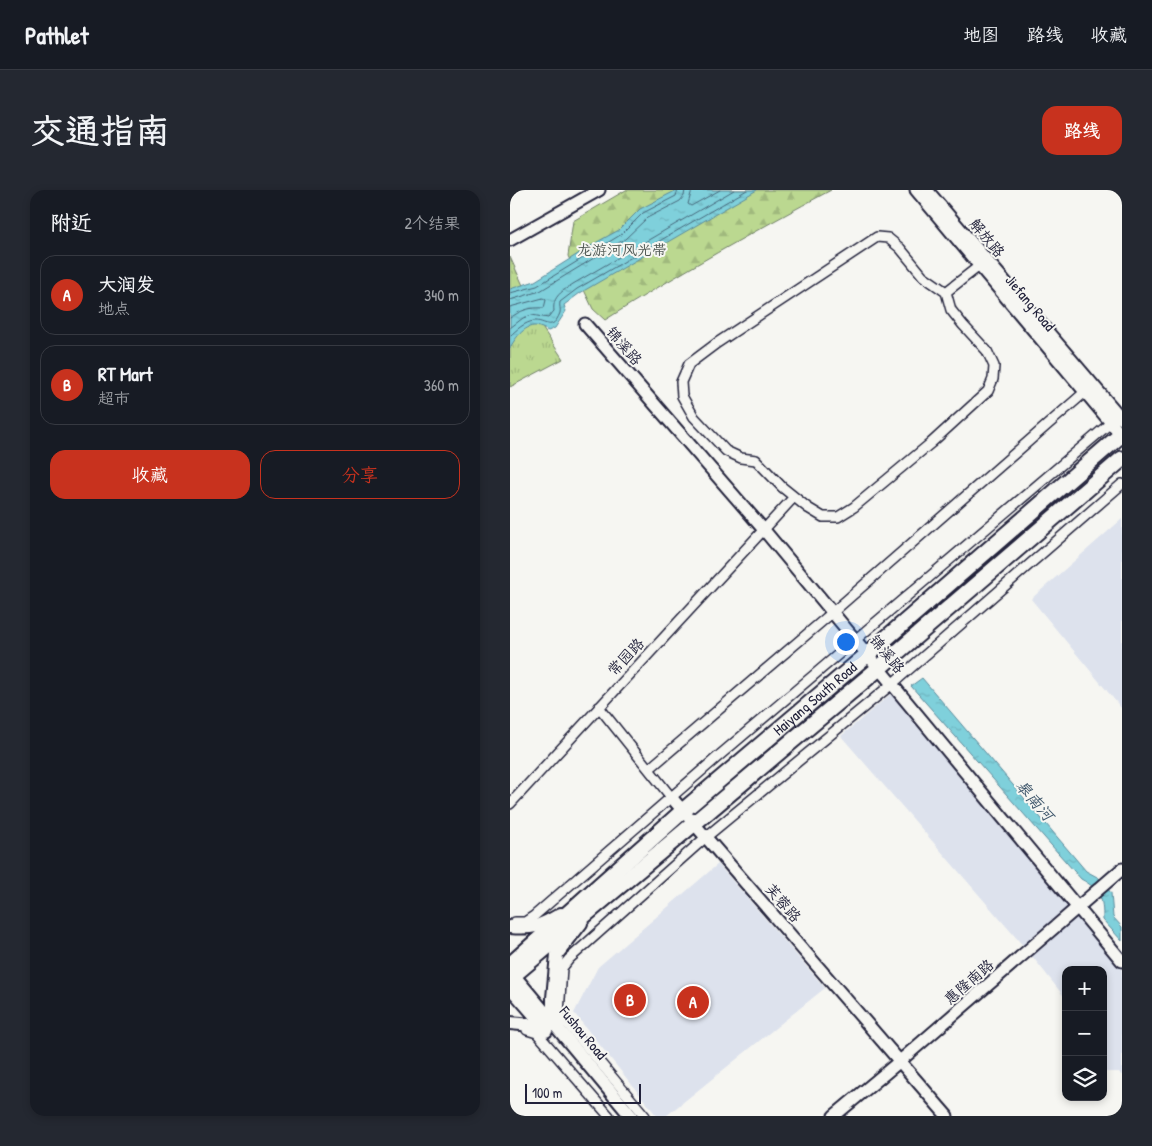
<!DOCTYPE html>
<html lang="zh">
<head>
<meta charset="utf-8">
<style>
	:root { --surface:#171b24; --page:#242831; --text:#f1f3f6; --muted:#9ea1a6; --line:#363941; --accent:#c8321e }
	body { margin:0; font-family:"Patrick Hand","LXGW WenKai TC",sans-serif; background:var(--page); color:var(--text) }
	.controls { position:absolute; right:15px; bottom:15px; display:grid; overflow:hidden; border-radius:10px; box-shadow:0 2px 8px #0003 }
	.controls button { width:45px; height:45px; display:grid; place-items:center; padding:0; border:0; border-bottom:1px solid var(--line); background:var(--surface); color:var(--text); font:25px sans-serif }
	.scale { position:absolute; left:15px; bottom:12px; width:116px; box-sizing:border-box; padding-left:5px; border:2px solid #22223b; border-top:0; font-size:14px; line-height:18px; white-space:nowrap; color:#22223b; -webkit-text-stroke:4px #f6f6f2; paint-order:stroke }
	.you { position:absolute; left:335px; top:451px; width:18px; height:18px; margin:-12px; border:4px solid #fff; border-radius:50%; background:#1a73e8; box-shadow:0 0 0 8px #1a73e833 }
	.badge { display:grid; place-items:center; width:32px; height:32px; border-radius:50%; background:var(--accent); color:#fff; font-size:16px; font-weight:700 }
	.pin { position:absolute; translate:-50% -50%; border:2px solid #fff; box-shadow:0 1px 5px #0006 }
	.list { margin:0; padding:0; list-style:none }
	h2 { display:flex; justify-content:space-between; align-items:center; height:65px; margin:0; padding:0 20px; font-size:21px }
	h2 small { font-size:16px; font-weight:400; color:var(--muted) }
	.list li { display:grid; grid-template-columns:32px 1fr auto; gap:15px; align-items:center; box-sizing:border-box; height:80px; margin:0 10px 10px; padding:0 10px; border:1px solid var(--line); border-radius:15px }
	.list b { display:block; font-size:19px; white-space:nowrap }
	.list p { margin:0; font-size:16px; white-space:nowrap; color:var(--muted) }
	.list em { font-size:16px; font-style:normal; color:var(--muted) }
	.actions { display:flex; gap:10px; padding:15px 20px }
	.actions a { flex:1; padding:11px 0; border:1px solid var(--accent); border-radius:15px; text-align:center; font-size:18px; color:var(--accent) }
	.actions .main { background:var(--accent); color:#fff }
	.icon { flex:none; width:28px; height:28px; fill:none; stroke:currentColor; stroke-width:2; stroke-linecap:round; stroke-linejoin:round }
	.map { position:relative; flex:none; width:612px; height:926px; overflow:hidden; border-radius:15px }
	header { display:flex; align-items:center; gap:30px; box-sizing:border-box; height:70px; padding:0 25px; background:var(--surface); border-bottom:1px solid var(--line) }
	header strong { font-size:24px }
	nav { display:flex; gap:28px; margin-inline-start:auto; font-size:18px }
	.intro { display:flex; align-items:center; justify-content:space-between; box-sizing:border-box; height:120px; padding:0 30px }
	h1 { margin:0; font-size:35px }
	.button { padding:12px 22px; border-radius:15px; background:var(--accent); color:#fff; font-size:18px; font-weight:700 }
	main { display:flex; gap:30px; padding:0 30px }
	aside { flex:1; background:var(--surface); border-radius:15px; box-shadow:0 2px 8px #0003 }
	.map>svg:first-child { display:block }
	.built { fill:#dde2ed }
	.forest { fill:url(#forest-firs); stroke:#6e7d66 }
	.park { fill:url(#park-tufts); stroke:#6e7d66 }
	.water { fill:url(#water-ripples); stroke:#5a8a9b }
	.lines { fill:none; stroke-linecap:round; stroke-linejoin:round }
	.shore { stroke:#47687b; stroke-width:1 }
	.minor-casing { stroke:#22223b; stroke-width:12 }
	.tertiary-casing { stroke:#22223b; stroke-width:15 }
	.secondary-casing { stroke:#22223b; stroke-width:16 }
	.primary-casing { stroke:#22223b; stroke-width:19 }
	.minor { stroke:#f6f6f2; stroke-width:9 }
	.tertiary { stroke:#f6f6f2; stroke-width:11 }
	.secondary { stroke:#f6f6f2; stroke-width:12 }
	.primary { stroke:#f6f6f2; stroke-width:15 }
	.labels { text-anchor:middle; stroke-width:4; stroke-linejoin:round; paint-order:stroke }
	.street-label { font-size:15px; fill:#22223b; stroke:#f6f6f2 }
	.park-label { font-size:15px; fill:#505954; stroke:#f6f6f2 }
	.water-label { font-size:16px; font-style:italic; fill:#3e566b; stroke:#f6f6f2 }
</style>
</head>
<body>
<header>
<strong>Pathlet</strong>
<nav><a>地图</a><a>路线</a><a>收藏</a></nav>
</header>
<div class="intro"><h1>交通指南</h1><a class="button">路线</a></div>
<main>
<aside>
<h2>附近<small>2个结果</small></h2>
<ul class="list">
<li><span class="badge">A</span><div><b>大润发</b><p>地点</p></div><em>340 m</em></li>
<li><span class="badge">B</span><div><b>RT Mart</b><p>超市</p></div><em>360 m</em></li>
</ul>
<div class="actions"><a class="main">收藏</a><a>分享</a></div>
</aside>
<div class="map">
<svg width="612" height="926" viewBox="0 0 612 926">
	<defs>
		<pattern id="forest-firs" width="22" height="20" patternUnits="userSpaceOnUse" patternTransform="scale(1.25)"><rect width="22" height="20" fill="#bbd890"/><path d="M5 1l3.5 6h-7zM16 11l3.5 6h-7z" fill="#a0b97d"/></pattern>
		<pattern id="park-tufts" width="24" height="20" patternUnits="userSpaceOnUse" patternTransform="scale(1.25)"><rect width="24" height="20" fill="#bbd890"/><path d="M3 7l-1-3M5 7V3M7 7l1-3M15 17l-1-3M17 17v-4M19 17l1-3" fill="none" stroke="#a0b97d"/></pattern>
		<pattern id="water-ripples" width="26" height="14" patternUnits="userSpaceOnUse" patternTransform="scale(1.25)"><rect width="26" height="14" fill="#7fd0db"/><path d="M2 4q2-2 4 0t4 0M15 11q2-2 4 0t4 0" fill="none" stroke="#6db2bd"/></pattern>
	</defs>
	<rect width="100%" height="100%" fill="#f6f6f2"/>
	<filter id="ink" filterUnits="userSpaceOnUse"><feTurbulence type="fractalNoise" baseFrequency=".02" numOctaves="2"/><feDisplacementMap in="SourceGraphic" scale="10" xChannelSelector="R" yChannelSelector="G"/><feConvolveMatrix kernelMatrix="1 2 1 2 8 2 1 2 1" color-interpolation-filters="sRGB"/></filter>
	<g filter="url(#ink)">
		<path class="built" d="M612,329V519L521,409Z
			M382,503L612,780V886L609,882H593V780H556V809L522,766L331,546Z
			M208,674L315,798L156,926H147L64,823L88,777Z"/>
		<path class="forest" d="M116,0H321C245,41 169,83 95,130L83,119L58,66L63,31Z"/>
		<path class="park" d="M0,67L33,139L53,169L0,197Z"/>
		<path class="water" d="M167,0H247L70,103L54,115L56,121L45,138L38,141C35,139 30,137 26,136C14,135 4,150 0,158V99L25,91L87,52L109,40L130,19Z
			M412,488L576,681L589,688L601,703L603,727L612,737V751L593,730C593,708 591,700 571,689L401,496Z"/>
		<g class="lines">
			<path class="shore" d="M182,0L178,14L181,16L210,0
				M0,103L27,96L112,44L133,23L166,6L168,0
				M0,110L30,101L115,49L137,28L170,11L174,6L175,0
				M0,117L33,108L36,110L34,118C20,117 11,120 0,128
				M0,138L13,128L22,125L38,128L44,121C42,106 53,101 63,94L224,0
				M0,146C6,140 15,132 24,131C35,130 42,143 50,123C51,119 49,116 50,112L67,99L237,0"/>
			<g class="minor-casing">
				<path id="minor" d="M367,47L378,48L390,58L413,86L436,102L441,120L453,135L477,161L484,176L483,189L478,201L421,253L344,317L328,327H313L298,318L272,297L246,270L231,268L216,261L184,227L172,206L171,192L179,174L207,153Z
					M436,102L473,73
					M89,517L161,607
					M139,579L323,422L575,202
					M0,614L284,307
					M5,732H15L24,726L211,564L604,230
					M17,840L27,843L99,926
					M135,926L49,824L52,778L59,769L196,647L382,494L612,294"/>
			</g>
			<g class="tertiary-casing">
				<path id="tertiary" d="M406,0L612,246
					M417,0L612,229
					M0,50L89,0
					M75,134L254,340L612,771
					M161,607L437,926
					M324,926L390,871L612,679"/>
			</g>
			<g class="secondary-casing">
				<path id="secondary" d="M0,737C24,739 31,736 51,724
					M0,781L121,926
					M0,797L35,837
					M0,833L22,835L36,841
					M48,836L43,825V808L47,764L71,733"/>
			</g>
			<g class="primary-casing">
				<g id="primary">
					<path id="s1" d="M0,775L174,620L358,464L612,244"/>
					<path d="M0,788L369,478L612,269"/>
				</g>
			</g>
			<use href="#minor" class="minor"/>
			<use href="#tertiary" class="tertiary"/>
			<use href="#secondary" class="secondary"/>
			<use href="#primary" class="primary"/>
		</g>
	</g>
	<g class="labels">
		<g class="street-label">
			<text transform="translate(477 48) rotate(50)" y="5">解放路</text>
			<text transform="translate(520 113) rotate(50)" y="5">Jiefang Road</text>
			<text transform="translate(114 156) rotate(49)" y="5">锦溪路</text>
			<text transform="translate(377 464) rotate(50)" y="5">锦溪路</text>
			<text transform="translate(116 467) rotate(-47)" y="5">常园路</text>
			<text dy="5" stroke="none"><textPath href="#s1" startOffset="405">Haiyang South Road</textPath></text>
			<text transform="translate(273 713) rotate(49)" y="5">芙蓉路</text>
			<text transform="translate(459 792) rotate(-41)" y="5">惠隆南路</text>
			<text transform="translate(73 843) rotate(50)" y="5">Fushou Road</text>
		</g>
		<g class="park-label">
			<text x="112" y="65">龙游河风光带</text>
		</g>
		<g class="water-label">
			<text transform="translate(525 610) rotate(49)" y="6">皋南河</text>
		</g>
	</g>
</svg>
<div class="controls">
<button>+</button>
<button>−</button>
<button><svg class="icon" aria-label="layers" viewBox="0 0 24 24"><path d="M12 4l9 5-9 5-9-5zM3 14l9 5 9-5"/></svg></button>
</div>
<div class="scale">100 m</div>
<div class="you"></div>
<div class="pin badge" style="left:183px;top:812px">A</div>
<div class="pin badge" style="left:120px;top:810px">B</div>
</div>
</main>
</body>
</html>
